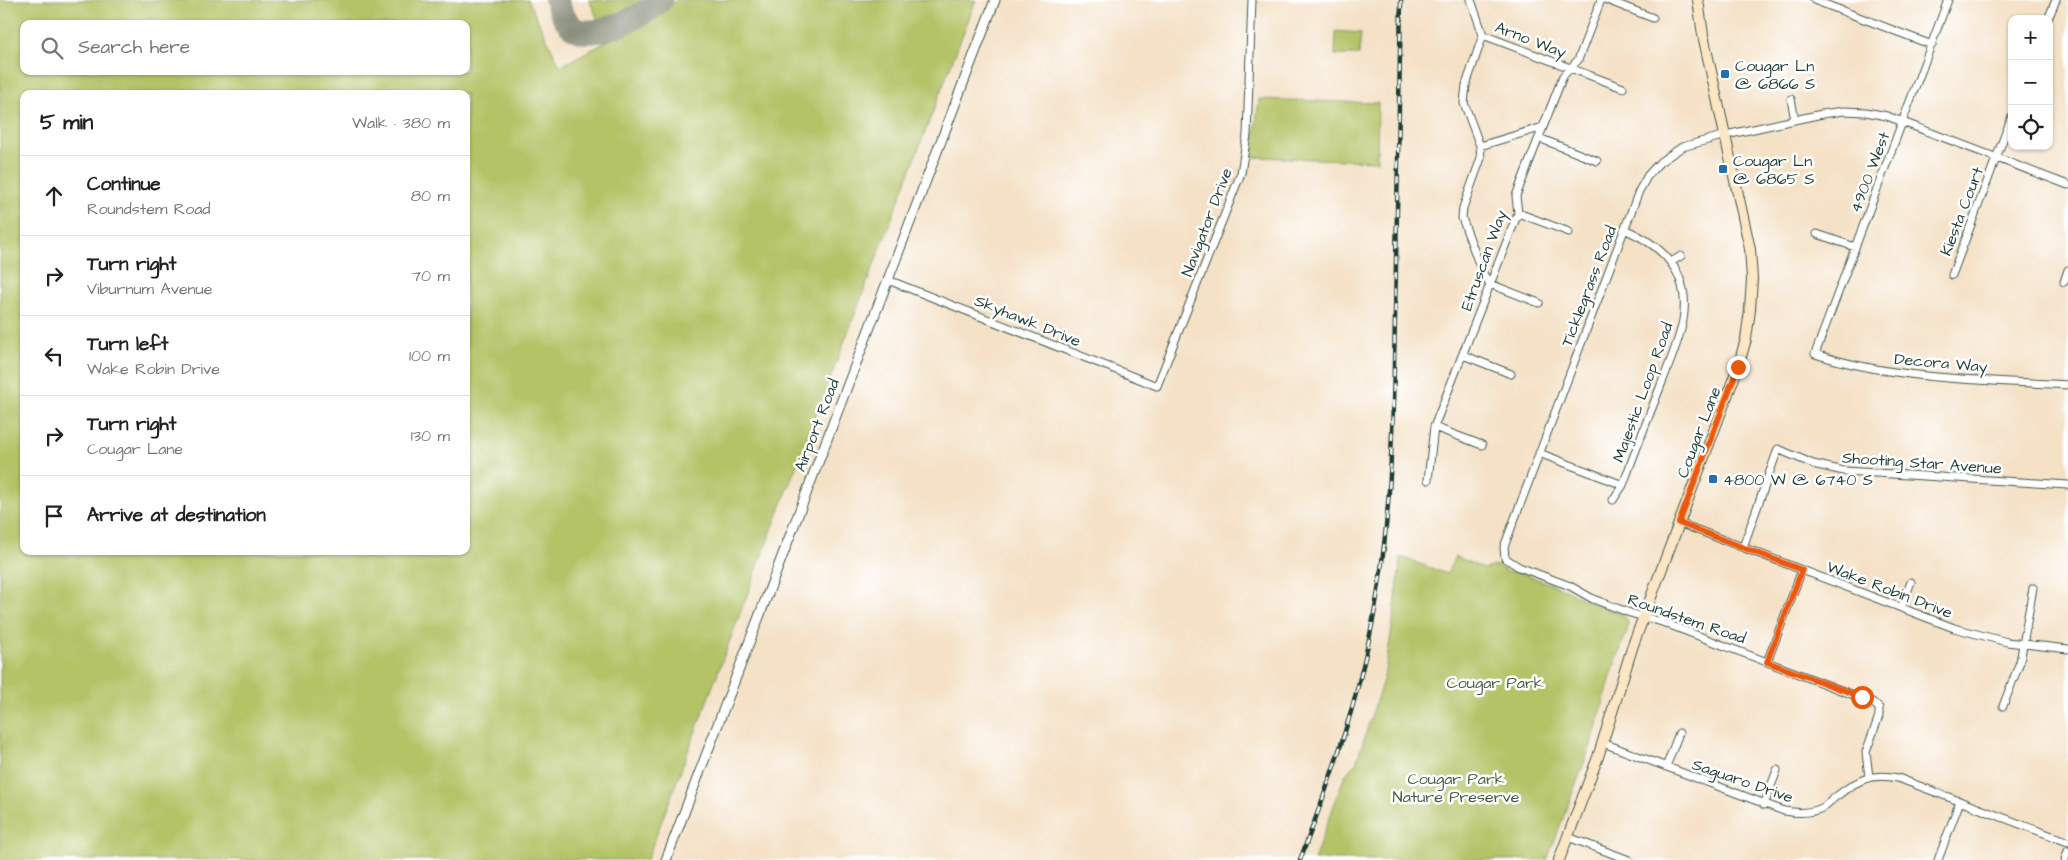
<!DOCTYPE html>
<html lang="en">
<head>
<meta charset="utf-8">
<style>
	:root { --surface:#fff; --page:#f2f2f2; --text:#222; --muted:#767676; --line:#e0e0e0 }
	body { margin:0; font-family:"Architects Daughter",sans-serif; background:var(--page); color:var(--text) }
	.controls { position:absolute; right:15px; top:15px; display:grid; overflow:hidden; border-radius:10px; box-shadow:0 1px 4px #0004 }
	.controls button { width:45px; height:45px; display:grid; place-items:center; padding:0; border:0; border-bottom:1px solid var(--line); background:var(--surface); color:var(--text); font:25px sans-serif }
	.stop { position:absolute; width:15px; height:15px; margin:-11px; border:4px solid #ea580c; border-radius:50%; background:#fff }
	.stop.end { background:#ea580c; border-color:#fff; box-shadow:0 1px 5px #0008 }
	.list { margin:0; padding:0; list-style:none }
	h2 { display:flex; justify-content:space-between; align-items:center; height:65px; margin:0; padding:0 20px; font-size:21px }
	h2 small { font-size:16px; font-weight:400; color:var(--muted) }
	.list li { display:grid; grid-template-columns:32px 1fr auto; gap:15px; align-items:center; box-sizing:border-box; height:80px; padding:0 20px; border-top:1px solid var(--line) }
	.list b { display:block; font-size:19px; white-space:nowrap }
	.list p { margin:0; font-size:16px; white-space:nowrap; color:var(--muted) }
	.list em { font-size:16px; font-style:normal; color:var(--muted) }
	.icon { flex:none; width:28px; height:28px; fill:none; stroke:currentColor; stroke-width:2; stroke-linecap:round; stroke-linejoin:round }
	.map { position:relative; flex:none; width:2068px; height:860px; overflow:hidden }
	.search { position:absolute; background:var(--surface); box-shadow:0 1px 4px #0004; left:20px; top:20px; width:450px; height:55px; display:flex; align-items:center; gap:12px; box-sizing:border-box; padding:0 18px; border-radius:10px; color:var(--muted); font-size:19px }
	.panel { position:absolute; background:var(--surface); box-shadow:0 1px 4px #0004; left:20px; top:90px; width:450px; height:465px; border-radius:10px }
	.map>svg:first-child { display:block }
	.green { fill:#b3c366; stroke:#69804d; fill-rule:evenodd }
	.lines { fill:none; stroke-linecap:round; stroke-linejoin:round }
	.taxiway { stroke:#8a8f7d; stroke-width:24 }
	.minor-casing { stroke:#3f564a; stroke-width:9 }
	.tertiary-casing { stroke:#3f564a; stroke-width:11 }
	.secondary-casing { stroke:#3f564a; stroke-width:12 }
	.minor { stroke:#fff; stroke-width:7 }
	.tertiary { stroke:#fff; stroke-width:9 }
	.secondary { stroke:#fce6c4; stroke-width:10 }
	.rail-casing { stroke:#1f3d34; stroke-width:4.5 }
	.rail { stroke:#fff; stroke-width:2.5; stroke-dasharray:8; stroke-linecap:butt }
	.route { stroke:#ea580c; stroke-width:6 }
	.poi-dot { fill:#1f6fb2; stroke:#fff; stroke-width:2 }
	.labels { text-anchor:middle; stroke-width:5; stroke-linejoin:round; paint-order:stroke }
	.street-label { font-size:16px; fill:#1f3d34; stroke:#fff }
	.poi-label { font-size:16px; fill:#1f3d34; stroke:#fff; text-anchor:start }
	.park-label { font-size:16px; fill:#445e40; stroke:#fff }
</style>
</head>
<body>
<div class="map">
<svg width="2068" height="860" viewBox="0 0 2068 860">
	<rect width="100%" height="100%" fill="#fff"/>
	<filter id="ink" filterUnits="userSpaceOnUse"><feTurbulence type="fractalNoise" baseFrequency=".02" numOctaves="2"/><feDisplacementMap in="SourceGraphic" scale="10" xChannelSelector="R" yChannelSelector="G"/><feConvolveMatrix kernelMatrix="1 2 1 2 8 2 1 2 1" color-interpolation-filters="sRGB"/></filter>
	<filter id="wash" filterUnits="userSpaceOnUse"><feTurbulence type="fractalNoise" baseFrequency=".0096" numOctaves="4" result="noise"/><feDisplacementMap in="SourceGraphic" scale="20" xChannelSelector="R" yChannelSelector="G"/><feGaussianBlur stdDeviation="1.12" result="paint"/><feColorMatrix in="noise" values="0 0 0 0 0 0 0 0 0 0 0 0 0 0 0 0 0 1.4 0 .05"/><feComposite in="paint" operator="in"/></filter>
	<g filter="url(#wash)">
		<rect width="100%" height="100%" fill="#f4e1c6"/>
		<path class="green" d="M0,0H528L560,66L667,10L676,0H976L766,545L647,860H0ZM24,24H466V71H24ZM24,94H466V551H24Z
			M589,0H647L599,22Z
			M1336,31L1361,33L1359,55H1335Z
			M1259,99L1378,103L1377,161L1252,157Z
			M1455,556L1484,569L1498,565L1507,572H1518L1567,590L1592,604L1623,615L1628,622L1627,631L1612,673L1591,745L1547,860H1314L1345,775L1356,763L1384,677L1394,615L1401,557L1447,574Z"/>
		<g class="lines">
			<path class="taxiway" d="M556,0C560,10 565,23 575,29C596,40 646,15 661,0"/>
		</g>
	</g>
	<g filter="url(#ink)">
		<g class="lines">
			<g class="minor-casing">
				<path id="minor" d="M1471,0L1483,35L1466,85L1464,103L1480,146L1481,158L1463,208L1462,218L1482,272L1490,284L1539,303
					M1607,0L1653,18
					M1814,0L1932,45
					M1948,0L1815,354C1896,380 1983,380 2068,385
					M2048,19L2056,0
					M1483,35L1623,88
					M1791,99L1795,120
					M1539,138L1597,161
					M1480,146L1543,127
					M1518,213L1569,232
					M1817,234L1855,247
					M1671,262L1681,256
					M1952,275L2012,116
					M888,280L1157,386L1241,173L1247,135L1252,0
					M2064,282L2068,270
					M1463,355L1511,374
					M1434,427L1482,445
					M1539,453L1623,485
					M1428,480L1434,427L1518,213L1516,196L1563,76L1578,60L1601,0
					M1613,500L1623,485C1635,452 1648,418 1661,385C1669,364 1679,342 1683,320C1691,274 1664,246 1624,229
					M1679,523L1954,628L2007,642L2068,649
					M1743,547L1778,449L1813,464L1844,471L2068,485
					M1901,608L1911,582
					M1767,662L1802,570
					M2003,706L2020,662L2033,588
					M1603,743L1784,811C1796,813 1810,814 1822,808C1827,805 1832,799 1837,796C1858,779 1872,773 1898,778L2068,842
					M1666,767L1679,733
					M1869,777L1866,752L1879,716V708L1872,702L1662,622L1630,613L1593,599L1570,586L1519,567L1505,558L1504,547L1639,191L1648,175L1660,162L1682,147L1726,135L1822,114L1844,111L1866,112L1887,116L2068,185
					M1764,805L1777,770
					M1568,837L1629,860
					M1938,860L1960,801
					M2065,860L2068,851"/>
			</g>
			<g class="tertiary-casing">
				<path id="tertiary" d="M666,860L995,0"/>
			</g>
			<g class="secondary-casing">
				<path id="secondary" d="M1559,860L1598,757L1633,645L1738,367L1746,339L1750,310L1752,279L1750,249L1703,35L1698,0"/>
			</g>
			<use href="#minor" class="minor"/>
			<use href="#tertiary" class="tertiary"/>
			<use href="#secondary" class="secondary"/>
			<g class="rail-casing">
				<path id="rail" d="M1300,860C1329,784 1355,710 1371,630C1392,526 1393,421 1395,316C1397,210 1399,105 1401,0"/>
			</g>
			<use href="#rail" class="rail"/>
		</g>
	</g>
	<g class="lines" filter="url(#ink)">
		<path class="route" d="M1738,367L1679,523L1802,570L1767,662L1862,697"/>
	</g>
	<g class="poi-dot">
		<rect x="1720" y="69" width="10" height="10" rx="2.5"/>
		<rect x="1718" y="164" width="10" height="10" rx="2.5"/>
		<rect x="1708" y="474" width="10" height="10" rx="2.5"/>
	</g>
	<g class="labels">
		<g class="street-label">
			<text transform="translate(1531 39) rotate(21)" y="6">Arno Way</text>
			<text transform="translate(1869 172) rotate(-69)" y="6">4900 West</text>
			<text transform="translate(1961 211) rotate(-69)" y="6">Kiesta Court</text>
			<text transform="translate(1206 222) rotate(-69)" y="6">Navigator Drive</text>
			<text transform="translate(1483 260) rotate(-70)" y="6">Etruscan Way</text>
			<text transform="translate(1588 286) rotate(-69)" y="6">Ticklegrass Road</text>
			<text transform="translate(1028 320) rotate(22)" y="6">Skyhawk Drive</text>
			<text transform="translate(1941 362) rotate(5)" y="6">Decora Way</text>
			<text transform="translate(1642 392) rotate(-70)" y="6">Majestic Loop Road</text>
			<text transform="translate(816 425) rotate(-69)" y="6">Airport Road</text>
			<text transform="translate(1698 432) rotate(-69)" y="6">Cougar Lane</text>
			<text transform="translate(1922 462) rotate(4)" y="6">Shooting Star Avenue</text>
			<text transform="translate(1890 589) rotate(21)" y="6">Wake Robin Drive</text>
			<text transform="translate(1687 618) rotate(19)" y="6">Roundstem Road</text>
			<text transform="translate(1743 780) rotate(19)" y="6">Saguaro Drive</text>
		</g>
		<g class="poi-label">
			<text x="1735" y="71">Cougar Ln<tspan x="1735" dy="18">@ 6866 S</tspan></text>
			<text x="1733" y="166">Cougar Ln<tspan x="1733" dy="18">@ 6865 S</tspan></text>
			<text x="1723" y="485">4800 W @ 6740 S</text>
		</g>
		<g class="park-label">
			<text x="1495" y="688">Cougar Park</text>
			<text x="1456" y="784">Cougar Park<tspan x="1456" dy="18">Nature Preserve</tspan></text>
		</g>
	</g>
</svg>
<div class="controls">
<button>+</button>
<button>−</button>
<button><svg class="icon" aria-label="locate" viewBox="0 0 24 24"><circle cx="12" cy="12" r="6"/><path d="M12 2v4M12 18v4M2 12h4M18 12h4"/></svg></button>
</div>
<div class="stop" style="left:1862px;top:697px"></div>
<div class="stop end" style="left:1738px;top:367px"></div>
<div class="search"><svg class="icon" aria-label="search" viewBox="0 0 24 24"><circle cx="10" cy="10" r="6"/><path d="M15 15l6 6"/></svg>Search here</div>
<section class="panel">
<h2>5 min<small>Walk · 380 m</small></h2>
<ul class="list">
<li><svg class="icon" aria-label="ahead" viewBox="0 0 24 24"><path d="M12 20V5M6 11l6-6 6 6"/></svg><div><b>Continue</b><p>Roundstem Road</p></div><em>80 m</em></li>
<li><svg class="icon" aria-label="right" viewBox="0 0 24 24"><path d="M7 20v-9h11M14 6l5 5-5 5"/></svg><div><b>Turn right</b><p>Viburnum Avenue</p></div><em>70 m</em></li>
<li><svg class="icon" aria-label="left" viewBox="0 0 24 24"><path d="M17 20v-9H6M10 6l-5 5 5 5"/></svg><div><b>Turn left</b><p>Wake Robin Drive</p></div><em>100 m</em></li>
<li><svg class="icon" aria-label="right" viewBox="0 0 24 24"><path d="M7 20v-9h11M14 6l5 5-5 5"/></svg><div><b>Turn right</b><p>Cougar Lane</p></div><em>130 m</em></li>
<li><svg class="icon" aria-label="arrive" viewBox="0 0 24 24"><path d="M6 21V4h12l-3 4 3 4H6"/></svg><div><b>Arrive at destination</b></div></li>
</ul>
</section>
</div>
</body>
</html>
